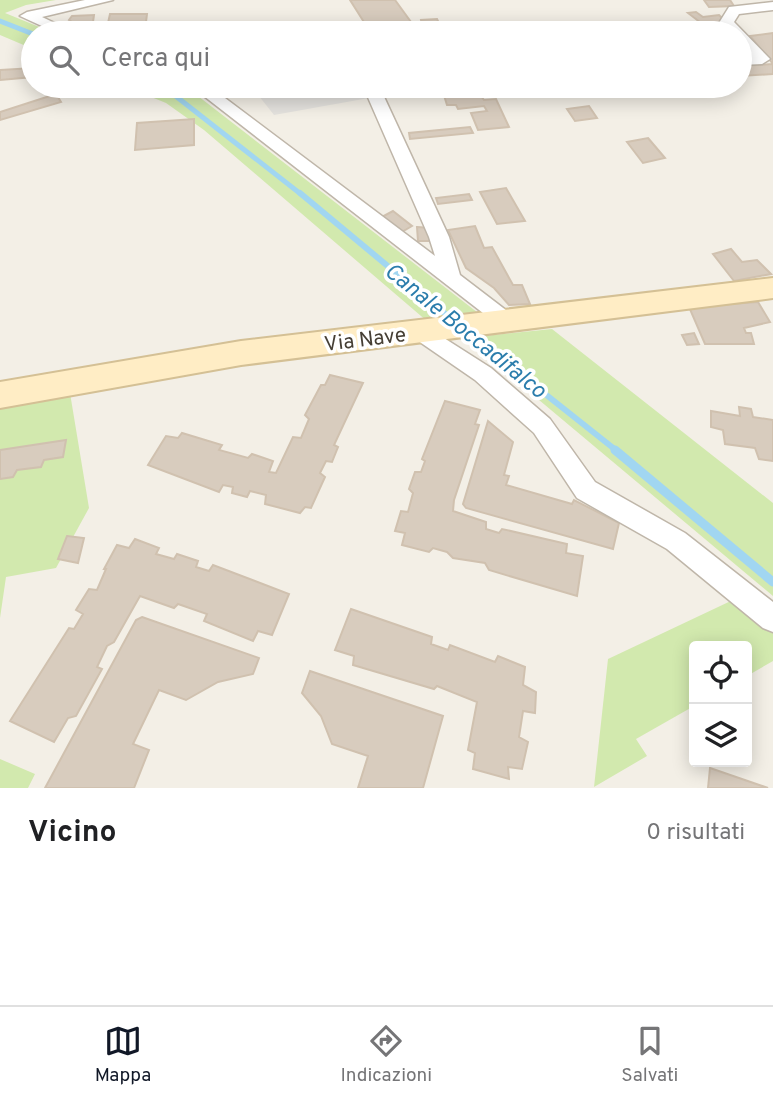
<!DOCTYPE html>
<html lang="it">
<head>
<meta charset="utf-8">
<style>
	:root { --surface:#fff; --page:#f6f6f6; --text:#202124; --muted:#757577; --line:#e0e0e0; --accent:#111827 }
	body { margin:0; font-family:Overpass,sans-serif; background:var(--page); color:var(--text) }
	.controls { position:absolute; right:21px; bottom:21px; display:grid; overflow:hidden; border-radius:7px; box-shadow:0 4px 18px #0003 }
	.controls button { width:63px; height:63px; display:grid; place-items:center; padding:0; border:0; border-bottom:2px solid var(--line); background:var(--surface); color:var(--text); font:35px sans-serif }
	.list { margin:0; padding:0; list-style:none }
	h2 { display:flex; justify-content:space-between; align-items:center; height:91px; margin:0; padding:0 28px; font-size:30px }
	h2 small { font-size:23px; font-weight:400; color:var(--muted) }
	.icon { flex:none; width:38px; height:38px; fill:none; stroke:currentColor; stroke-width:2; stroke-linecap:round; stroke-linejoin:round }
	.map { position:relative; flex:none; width:773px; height:788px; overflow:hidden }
	.search { position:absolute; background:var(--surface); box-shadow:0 4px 18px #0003; left:21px; right:21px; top:21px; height:77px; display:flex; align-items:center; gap:18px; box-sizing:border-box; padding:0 24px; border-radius:38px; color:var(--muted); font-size:26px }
	.sheet { height:217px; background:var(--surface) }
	nav { display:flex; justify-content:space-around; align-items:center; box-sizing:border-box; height:98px; border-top:2px solid var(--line); background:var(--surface); font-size:19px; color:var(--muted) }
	nav a { display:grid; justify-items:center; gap:4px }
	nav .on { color:var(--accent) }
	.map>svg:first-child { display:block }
	.green { fill:#d2e9ae }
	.parking { fill:#e4e2de }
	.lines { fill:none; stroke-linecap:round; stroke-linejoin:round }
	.stream-far2 { stroke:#a1d6f1; stroke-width:5 }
	.stream-far1 { stroke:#a1d6f1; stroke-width:6 }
	.stream { stroke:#a1d6f1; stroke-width:9 }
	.building { fill:#d8ccbe; stroke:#d0c1af; stroke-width:2 }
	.street-casing { stroke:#bfb6a9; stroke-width:3 }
	.secondary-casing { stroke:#d4c095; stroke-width:4 }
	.street { fill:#fff; fill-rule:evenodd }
	.secondary { fill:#ffedc5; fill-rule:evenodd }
	.labels { text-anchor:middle; stroke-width:7; stroke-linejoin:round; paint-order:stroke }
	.street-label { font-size:21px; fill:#463f35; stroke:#fff }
	.water-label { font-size:23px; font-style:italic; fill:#2b7dac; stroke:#fff }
</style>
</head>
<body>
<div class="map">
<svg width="773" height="788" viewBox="0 0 773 788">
	<rect width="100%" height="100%" fill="#f3efe6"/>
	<path class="green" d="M0,0H56L26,5L5,13L54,33H33V49L0,35Z
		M124,86H185L482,316L428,322L204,130L166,103Z
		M552,329L773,503V596L465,338Z
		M70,393L89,508L56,568L6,577L0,618V406Z
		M735,599L773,631V661L747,676V646H694V706L636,739L647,756L594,787L608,659Z
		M0,759L35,774L28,788H0Z"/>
	<path class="parking" d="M251,86H362L369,98L274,115Z"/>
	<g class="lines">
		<path class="stream-far2" d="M0,21L33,34
			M153,86L173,94L302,195"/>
		<path class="stream-far1" d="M300,193L455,322
			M467,332L617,451"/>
		<path class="stream" d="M615,450L773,582"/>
	</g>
	<path class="building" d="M350,0H395L419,33H353L369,30Z
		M704,0H730L734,6L709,7Z
		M696,12L703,17L719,15L724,20L717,23L731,33H682L709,29L688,13Z
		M110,14H147L145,30L106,32Z
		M94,15L93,22L77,25L69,20L72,16Z
		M437,19L442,30L424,33L421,20Z
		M773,33V64L750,36Z
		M773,64V74L740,76V66Z
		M33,68V77L0,80V70Z
		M475,88L484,100L496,99L509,127L478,130L471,113L487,111L484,106L458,109L456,105H447L443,92Z
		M56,94L61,102L0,120V112Z
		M589,106L597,118L575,121L567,109Z
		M194,119V145L135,150L137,123Z
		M470,127L473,133L410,139L409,133Z
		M648,138L665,158L643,163L627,142Z
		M506,188L525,221L497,224L480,192Z
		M469,194L472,200L438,204L436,198Z
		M393,211L412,226L400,233L380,218Z
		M475,226L484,248L492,247L513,285H522L530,304L509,305L494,288L466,268L448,230Z
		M417,227L431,228L434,241H418Z
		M731,249L742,262L757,260L771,274L734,281L713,254Z
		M758,302L770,322L744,328L746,333H751L754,344H705L689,307Z
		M694,333L699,344L687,345L682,335Z
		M330,375L363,383L334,445L338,447L332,462L326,461L320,473L325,477L311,508L305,507L300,513L265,504L266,495L250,491L247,497L232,493L233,487L223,485L219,492L148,465L166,436L178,438L182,433L222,445L219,450L248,458L252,454L273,461L269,472L276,473L293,437L301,438L309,419L305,415L321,385H325Z
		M445,401L480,410L475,424L479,425L454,500L453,511L486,522V529L499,533L502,529L567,544L566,553L583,556L577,596L489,570L485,563L453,558L447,552L433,548L429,552L402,545L405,533L395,531L401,511L408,512L413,493L409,489L415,472H421L425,461L422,459Z
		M739,407L751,409L753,417L773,420V461L759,459L755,448L725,444L723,430L711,427V411L740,416Z
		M488,421L513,442L504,475L509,476L506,485L572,504L574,500L619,523L613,549L466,508L463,504Z
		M66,440L63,457L44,460L41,467L17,470L13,477L0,479V450Z
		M67,536L84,538L78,563L58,559Z
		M135,539L159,548L156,554L174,559L177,554L198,561L196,567L209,571L213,565L289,594L272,635L258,631L253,641L204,621L207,614L178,604L174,608L140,596L114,642L107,646L97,667L102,669L76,716L68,718L54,742L10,721L69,628L74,629L83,614L76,610L89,589L97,590L106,569H104L117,545L129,548Z
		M351,609L432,637L431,644L448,650L450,645L495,662L498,656L525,667L523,685L536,692L535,713L523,711L519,737L528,742L522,769L508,767L509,779L473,769L475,753L468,750L477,702L437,686L434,689L353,665L354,656L335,650Z
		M142,617L259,658L253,674L218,682L186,700L159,690L133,744L149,750L134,788H45L136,620Z
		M310,671L443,716L423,788H358L368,756L332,744L321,716L302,693Z
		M710,768L768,788H708Z"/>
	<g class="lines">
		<g class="street-casing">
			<path id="street" d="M85,0H113L42,17L76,33H57L20,16L27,12Z
				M773,2V10L739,14L734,22L770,59L762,64L740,65V57L751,56L740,44V33H729L719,23L729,7Z
				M191,86H209L435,256L429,237L363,86H379L449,237L460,275L515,317L519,322L515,327H501Z
				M422,324L491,368L550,419L595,482L685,533L773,602V632L763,628L667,549L577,498L534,433L475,380L414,338L411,332L414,326Z"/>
		</g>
		<g class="secondary-casing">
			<path id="secondary" d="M773,278V298L241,365L0,408V382L241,341Z"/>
		</g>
		<use href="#street" class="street"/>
		<use href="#secondary" class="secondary"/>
	</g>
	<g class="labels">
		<g class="street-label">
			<text transform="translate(365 339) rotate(-7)" y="7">Via Nave</text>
		</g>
		<g class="water-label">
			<text transform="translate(466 330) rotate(39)" y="8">Canale Boccadifalco</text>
		</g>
	</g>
</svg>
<div class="controls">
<button><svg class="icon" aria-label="locate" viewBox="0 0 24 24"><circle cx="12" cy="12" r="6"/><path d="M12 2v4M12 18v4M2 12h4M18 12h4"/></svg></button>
<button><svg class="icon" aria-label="layers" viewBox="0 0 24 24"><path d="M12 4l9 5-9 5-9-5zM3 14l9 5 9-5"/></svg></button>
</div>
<div class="search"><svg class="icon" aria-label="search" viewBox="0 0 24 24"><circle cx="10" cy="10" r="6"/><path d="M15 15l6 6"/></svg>Cerca qui</div>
</div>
<section class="sheet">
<h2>Vicino<small>0 risultati</small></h2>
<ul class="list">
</ul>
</section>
<nav>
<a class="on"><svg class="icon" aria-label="map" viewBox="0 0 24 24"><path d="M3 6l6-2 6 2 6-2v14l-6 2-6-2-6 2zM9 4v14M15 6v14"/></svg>Mappa</a>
<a><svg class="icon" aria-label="directions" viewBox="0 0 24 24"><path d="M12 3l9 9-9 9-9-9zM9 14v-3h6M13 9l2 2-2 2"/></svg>Indicazioni</a>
<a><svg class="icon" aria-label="saved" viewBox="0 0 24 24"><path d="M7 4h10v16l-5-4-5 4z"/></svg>Salvati</a>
</nav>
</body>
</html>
